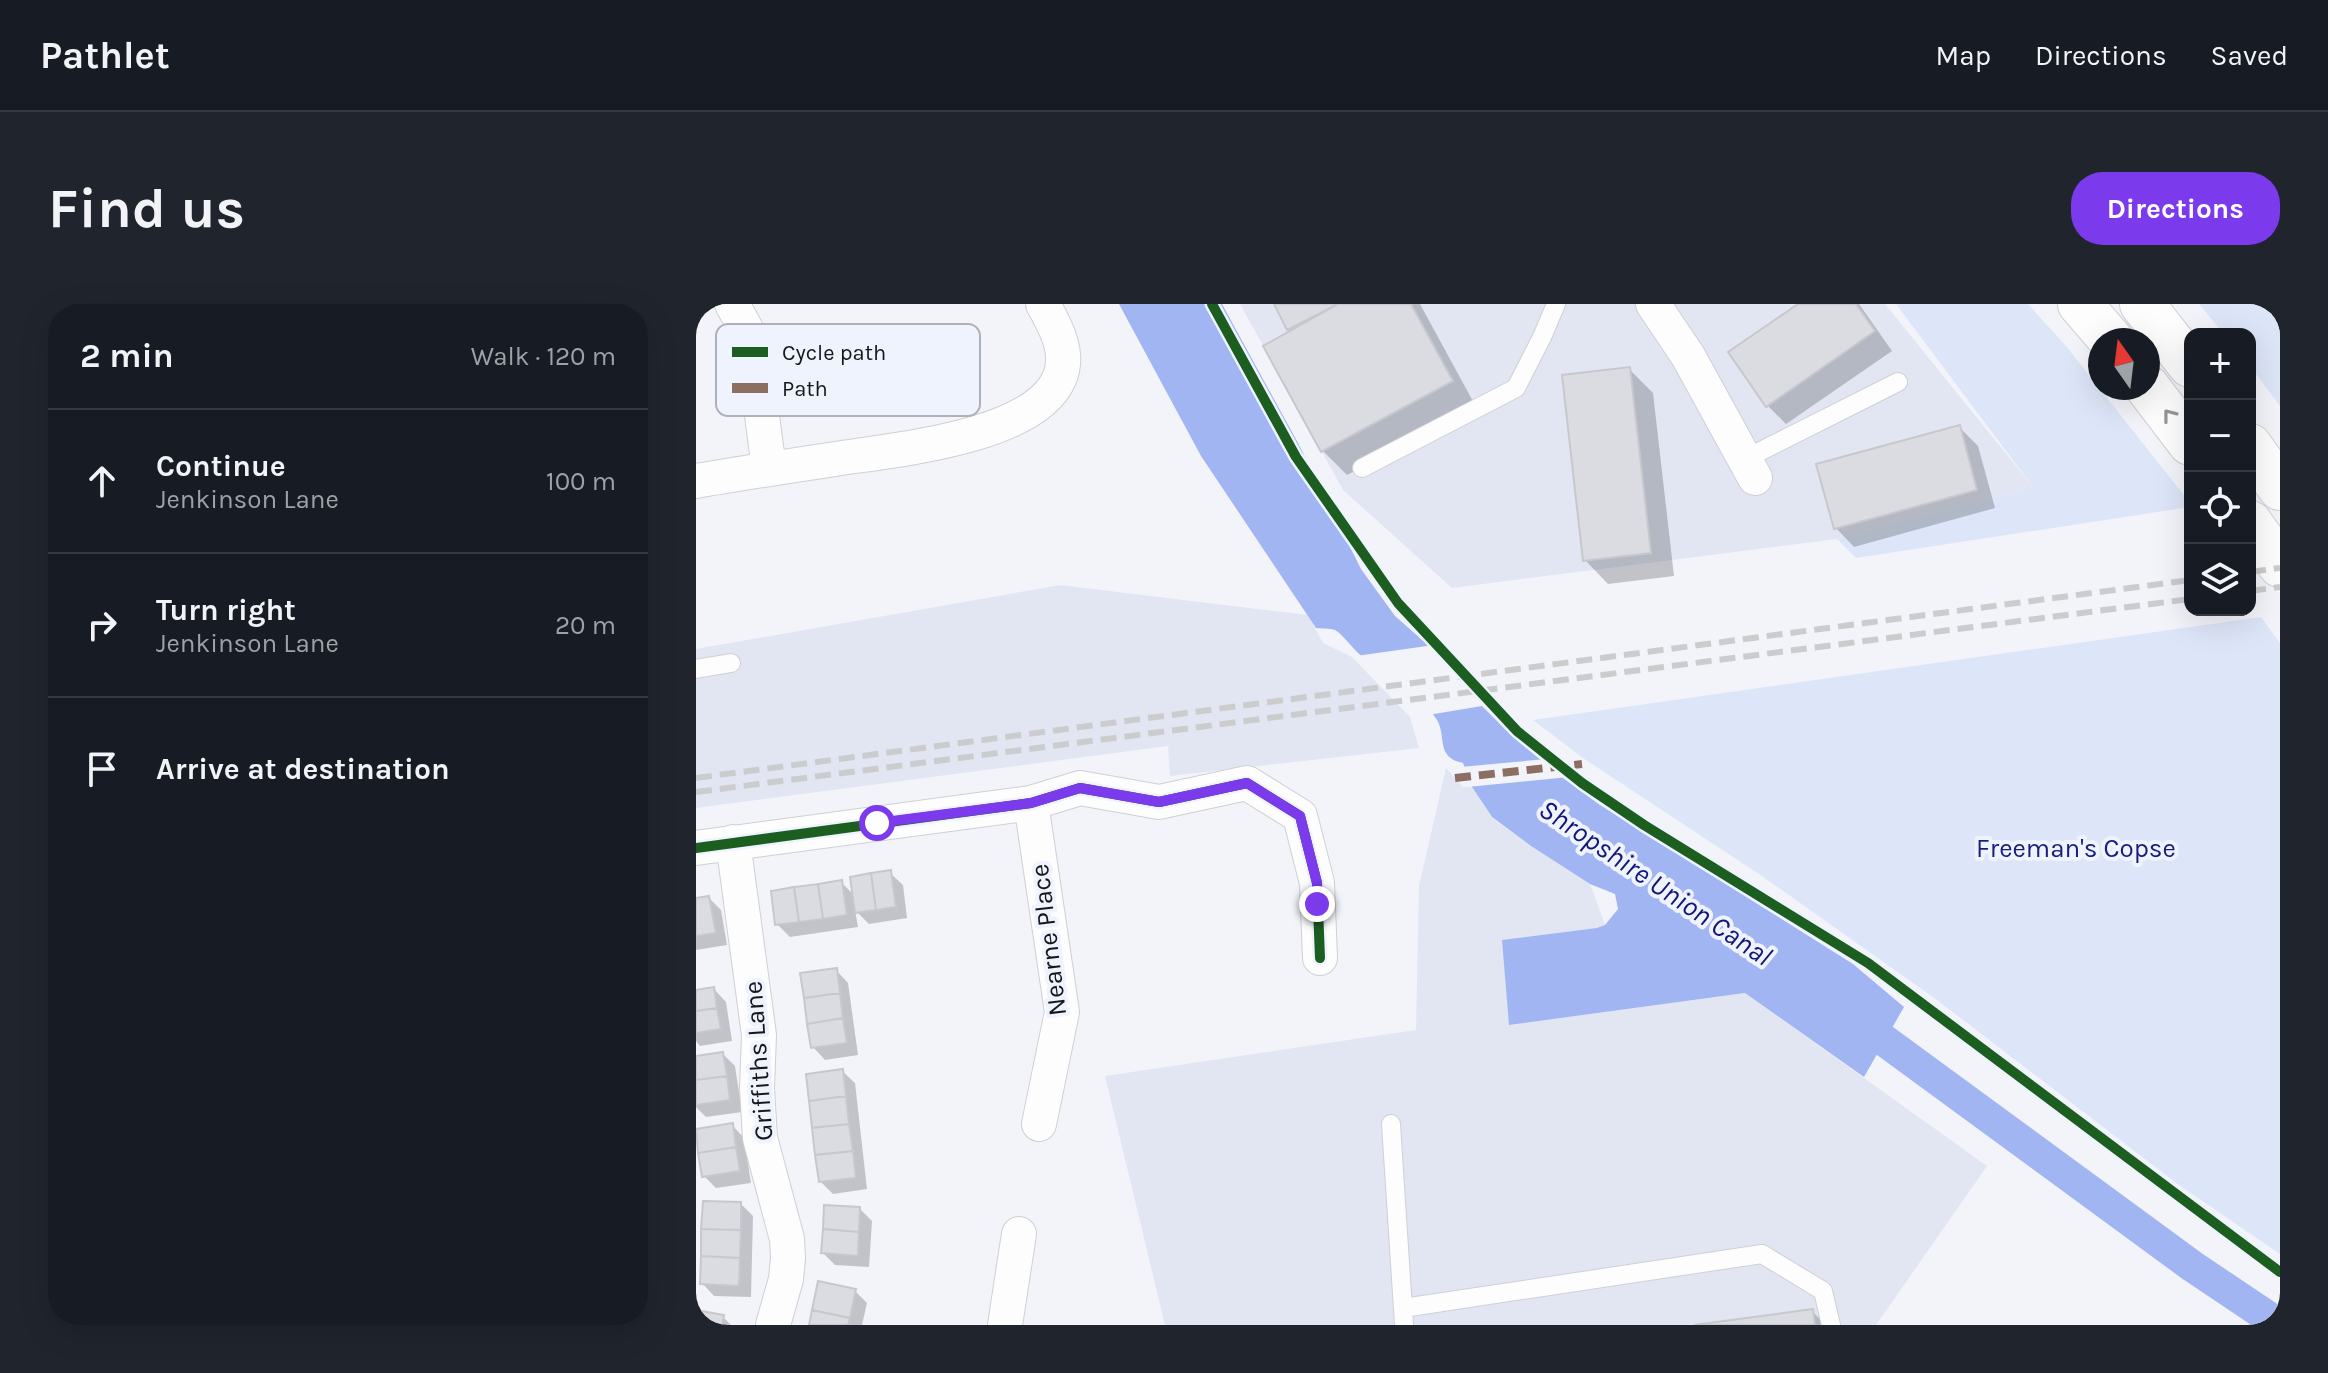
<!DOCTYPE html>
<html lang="en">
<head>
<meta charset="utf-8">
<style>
	:root { --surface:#171b24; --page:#20242c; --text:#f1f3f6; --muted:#9ea1a6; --line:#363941; --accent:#7c3aed }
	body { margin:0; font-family:Karla,sans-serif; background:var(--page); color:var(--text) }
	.controls { position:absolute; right:24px; top:24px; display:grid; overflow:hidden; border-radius:16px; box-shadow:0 8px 32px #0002 }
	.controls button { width:72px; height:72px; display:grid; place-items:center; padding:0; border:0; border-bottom:2px solid var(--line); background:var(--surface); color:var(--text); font:40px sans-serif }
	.compass { position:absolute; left:1392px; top:24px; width:72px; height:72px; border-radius:50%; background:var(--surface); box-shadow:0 8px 32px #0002; rotate:346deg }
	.stop { position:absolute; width:24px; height:24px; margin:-18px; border:6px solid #7c3aed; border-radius:50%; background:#fff }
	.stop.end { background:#7c3aed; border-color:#fff; box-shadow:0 2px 8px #0008 }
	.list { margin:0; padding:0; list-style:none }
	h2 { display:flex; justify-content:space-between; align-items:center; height:104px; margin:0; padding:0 32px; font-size:34px }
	h2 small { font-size:26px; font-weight:400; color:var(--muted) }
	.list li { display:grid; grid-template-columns:52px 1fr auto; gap:24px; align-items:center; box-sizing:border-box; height:144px; padding:0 32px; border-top:2px solid var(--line) }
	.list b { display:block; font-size:30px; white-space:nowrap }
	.list p { margin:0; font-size:26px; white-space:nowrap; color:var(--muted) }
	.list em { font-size:26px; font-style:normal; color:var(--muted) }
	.icon { flex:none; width:44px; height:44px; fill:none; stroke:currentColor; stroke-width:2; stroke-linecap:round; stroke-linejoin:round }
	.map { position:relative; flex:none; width:1584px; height:1021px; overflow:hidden; border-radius:32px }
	header { display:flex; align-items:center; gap:48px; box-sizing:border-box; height:112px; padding:0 40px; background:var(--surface); border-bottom:2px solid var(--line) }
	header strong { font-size:38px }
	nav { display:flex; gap:44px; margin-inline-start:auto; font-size:28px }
	.intro { display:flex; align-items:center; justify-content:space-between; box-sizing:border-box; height:192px; padding:0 48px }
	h1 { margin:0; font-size:56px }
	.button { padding:20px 36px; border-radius:32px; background:var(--accent); color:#fff; font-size:28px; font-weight:700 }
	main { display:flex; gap:48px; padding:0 48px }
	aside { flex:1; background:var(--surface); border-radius:32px; box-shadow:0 8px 32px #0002 }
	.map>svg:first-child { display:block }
	.built { fill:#e2e6f3 }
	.green { fill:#dde5f8 }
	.water { fill:#a1b5f2 }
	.pier { fill:#f2f4fa }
	.shadow { fill:#0003 }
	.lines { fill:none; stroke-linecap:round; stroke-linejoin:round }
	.canal { stroke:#a1b5f2; stroke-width:32 }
	.building { fill:#dbdce1; stroke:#c7c8cc; stroke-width:2 }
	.service-casing { stroke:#cfd0d5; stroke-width:20 }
	.minor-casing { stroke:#cfd0d5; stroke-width:36 }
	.motorway-casing { stroke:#cfd0d5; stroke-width:46 }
	.service { stroke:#fdfdfe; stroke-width:18 }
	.minor { stroke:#fdfdfe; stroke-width:34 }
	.motorway { stroke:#fdfdfe; stroke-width:44 }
	.rail { stroke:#cbccce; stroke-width:6; stroke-dasharray:16 8; stroke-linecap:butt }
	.quiet { stroke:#8d6e63; stroke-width:8; stroke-dasharray:16 8; stroke-linecap:butt }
	.cycleway-casing { stroke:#eff3fe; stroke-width:15 }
	.cycleway { stroke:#1b5e20; stroke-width:10 }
	.oneway { stroke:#959698 }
	.route { stroke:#7c3aed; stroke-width:10 }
	.labels { text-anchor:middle; stroke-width:8; stroke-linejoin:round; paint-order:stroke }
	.park-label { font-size:26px; fill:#161e7f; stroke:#eff3fe }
	.street-label { font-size:26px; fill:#16171b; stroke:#eff3fe }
	.water-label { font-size:28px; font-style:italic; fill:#121679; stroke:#eff3fe }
	.key { fill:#eff3fe; stroke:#aeb1ba; stroke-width:2 }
	.key-label { font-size:22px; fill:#16171b }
</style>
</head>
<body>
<header>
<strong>Pathlet</strong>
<nav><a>Map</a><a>Directions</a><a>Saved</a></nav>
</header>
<div class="intro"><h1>Find us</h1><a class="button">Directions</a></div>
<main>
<aside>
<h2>2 min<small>Walk · 120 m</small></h2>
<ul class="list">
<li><svg class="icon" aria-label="ahead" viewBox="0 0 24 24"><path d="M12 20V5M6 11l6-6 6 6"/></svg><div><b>Continue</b><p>Jenkinson Lane</p></div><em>100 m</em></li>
<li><svg class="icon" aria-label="right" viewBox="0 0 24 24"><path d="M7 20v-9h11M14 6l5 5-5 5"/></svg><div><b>Turn right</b><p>Jenkinson Lane</p></div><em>20 m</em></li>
<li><svg class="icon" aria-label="arrive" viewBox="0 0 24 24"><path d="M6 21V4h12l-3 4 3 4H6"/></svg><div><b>Arrive at destination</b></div></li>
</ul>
</aside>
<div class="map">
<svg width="1584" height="1021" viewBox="0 0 1584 1021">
	<rect width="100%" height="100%" fill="#f2f4fa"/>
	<path class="built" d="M544,0H1189L1337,183L1141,235L756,284L647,186Z
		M364,281L612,311L627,339L656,353L714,413L723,444L474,472L472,442L0,504V345Z
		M750,464L767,483H776L796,514L835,542L894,580L909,621L901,624L814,721L1049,689L1291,862L1180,1021H469L409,772L720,726L723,582Z"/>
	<path class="green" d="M1200,0H1332L1370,42L1494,199V203L1160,254L1141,235L1337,183Z
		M1503,0H1584V102L1554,62V30H1528Z
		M1565,313L1584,339V950L1483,881L1241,696L1066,572L887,454L837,416Z"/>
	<path class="water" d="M423,0H526L602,139L665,265L699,312L733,342L781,397L817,433L863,471L904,501L1157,660L1208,703L1168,773L1049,689L813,721L806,636L901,624L909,621L922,605L919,590L894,580L835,542L796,513L776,483L767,459C739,453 751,433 741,416C726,391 683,369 661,348C655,342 646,330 639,326C634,324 625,325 620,324L505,152Z"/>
	<path class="pier" d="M738,341L784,394L792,401L732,411L660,352Z
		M850,455L873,473L771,483L765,463Z"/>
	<path class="shadow" d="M580,0H724L779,101L651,171L627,147L570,42L594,27Z
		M1105,0H1163L1196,47L1090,120L1071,101Z
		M933,65L957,89L978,272L912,280L889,256Z
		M1263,123L1282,142L1299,204L1158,243L1140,224Z
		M194,569L207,581L211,614L173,620L159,606L162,623L94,633L81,620L145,578L159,592Z
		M13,594L25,606L31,641L0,646V596Z
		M140,666L152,679L162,751L129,756L117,743Z
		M18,685L30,698L36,737L4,742L0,737V688Z
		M27,750L39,762L46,808L10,813L0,803V754Z
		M146,767L159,779L171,885L137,890L124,877Z
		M36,821L48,834L55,879L20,884L8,872Z
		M45,900L57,912L55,993L18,992L6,979Z
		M164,905L176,917L173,963L139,961L127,949Z
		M159,987L171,999L166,1021H114Z
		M1116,1007L1130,1021H1013Z
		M0,1008L27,1013L35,1021H0Z"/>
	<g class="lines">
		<path class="canal" d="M1155,712L1496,962L1584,1021"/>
	</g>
	<path class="building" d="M578,0H642L591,26Z
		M642,0H715L757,77L625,148L567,42Z
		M1102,0H1160L1179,27L1070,103L1032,48Z
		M934,63L955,249L887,257L866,71Z
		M1264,121L1281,186L1138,225L1120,160Z
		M195,566L200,603L180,606L175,569Z
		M175,569L180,606L159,609L154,573Z
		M146,576L151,611L127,615L122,580Z
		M122,580L127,615L103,618L98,583Z
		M98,583L103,618L79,621L75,587Z
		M13,592L20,629L0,632V594Z
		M141,664L144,689L108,694L104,669Z
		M18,683L21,704L0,707V686Z
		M144,689L147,714L111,720L108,694Z
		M21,704L25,725L0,729V707Z
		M147,714L151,739L115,744L111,720Z
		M27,748L31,772L0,776V752Z
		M147,765L150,792L113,797L110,770Z
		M31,772L34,796L0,801V776Z
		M150,792L153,820L116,824L113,797Z
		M37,819L40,843L2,849L0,825Z
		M153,820L157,847L119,851L116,824Z
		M40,843L44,867L6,873L2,849Z
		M157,847L160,874L123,878L119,851Z
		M7,897L45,898V926L5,925Z
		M128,901L164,903L163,928L127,925Z
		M5,925L45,926L44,954L5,952Z
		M127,925L163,928L162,952L125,949Z
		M5,952L44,954L43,982L4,980Z
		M122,977L160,985L154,1014L116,1006Z
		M1117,1005L1119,1021H998Z
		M0,1006L28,1011L26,1021H0Z
		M116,1006L154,1014L152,1021H113Z"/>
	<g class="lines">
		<g class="service-casing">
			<path id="service" d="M1049,155L1202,78
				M666,164L820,84L846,33L860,0
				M0,365L35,359
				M695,820L708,1021
				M707,1004L1066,950L1127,987L1135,1021"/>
		</g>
		<g class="minor-casing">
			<path id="minor" d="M36,0L50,25L58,50L73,165
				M957,0L992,52L1059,174
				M0,177C46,169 93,162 139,155C196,146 337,134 363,75C375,49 359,22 347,0
				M335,499L366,708L343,820
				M37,538L63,731L61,784L64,834L91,935L92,954L90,975L77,1021
				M0,544L335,499L384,484L463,498L551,479L604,512L621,579L624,654
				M309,1021L323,930"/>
		</g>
		<g class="motorway-casing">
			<path id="motorway" d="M1384,0L1415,36
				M1446,0L1494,61
				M1452,84L1494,139
				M1554,142L1584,184
				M1554,219L1584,261"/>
		</g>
		<use href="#service" class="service"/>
		<use href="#minor" class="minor"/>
		<use href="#motorway" class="motorway"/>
		<path class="rail" d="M1554,268L1584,264
			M1554,287L1584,283
			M0,474L1494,276
			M0,488L1494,295"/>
		<path class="quiet" d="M759,474L886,460"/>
		<g class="cycleway-casing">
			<path id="cycleway" d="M516,0L600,153L702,299L821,427L886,479L948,521L1172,659L1584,968
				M0,544L335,499L384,484L463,498L551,479L604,512L621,579L624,654"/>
		</g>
		<use href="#cycleway" class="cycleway"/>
	</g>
	<defs><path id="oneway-chevron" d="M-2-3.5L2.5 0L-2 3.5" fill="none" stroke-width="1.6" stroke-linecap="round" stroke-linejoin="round" transform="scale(2)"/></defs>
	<use class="oneway" href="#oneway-chevron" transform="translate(1473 111) rotate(-128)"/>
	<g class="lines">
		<path class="route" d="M181,519L335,499L384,484L463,498L551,479L604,512L621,579V600"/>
	</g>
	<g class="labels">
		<g class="park-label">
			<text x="1380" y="553">Freeman's Copse</text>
		</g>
		<g class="street-label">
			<text transform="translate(352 636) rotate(-97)" y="9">Nearne Place</text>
			<text transform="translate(62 757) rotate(-94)" y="9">Griffiths Lane</text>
		</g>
		<g class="water-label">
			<text transform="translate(960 578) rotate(34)" y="10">Shropshire Union Canal</text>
		</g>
	</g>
	<rect x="20" y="20" width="264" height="92" rx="12" class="key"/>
	<rect x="36" y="43" width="36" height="10" fill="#1b5e20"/>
	<rect x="36" y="79" width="36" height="10" fill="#8d6e63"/>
	<g class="key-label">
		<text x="86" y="56">Cycle path</text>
		<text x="86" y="92">Path</text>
	</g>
</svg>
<div class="controls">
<button>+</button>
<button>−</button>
<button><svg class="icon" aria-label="locate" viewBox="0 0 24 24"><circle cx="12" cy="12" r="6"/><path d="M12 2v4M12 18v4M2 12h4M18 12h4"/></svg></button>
<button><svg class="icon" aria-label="layers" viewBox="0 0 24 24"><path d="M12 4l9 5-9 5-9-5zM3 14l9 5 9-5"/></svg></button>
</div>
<svg class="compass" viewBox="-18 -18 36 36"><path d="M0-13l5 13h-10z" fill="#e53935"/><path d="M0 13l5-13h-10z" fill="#9ea1a6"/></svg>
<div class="stop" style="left:181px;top:519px"></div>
<div class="stop end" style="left:621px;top:600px"></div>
</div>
</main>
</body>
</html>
